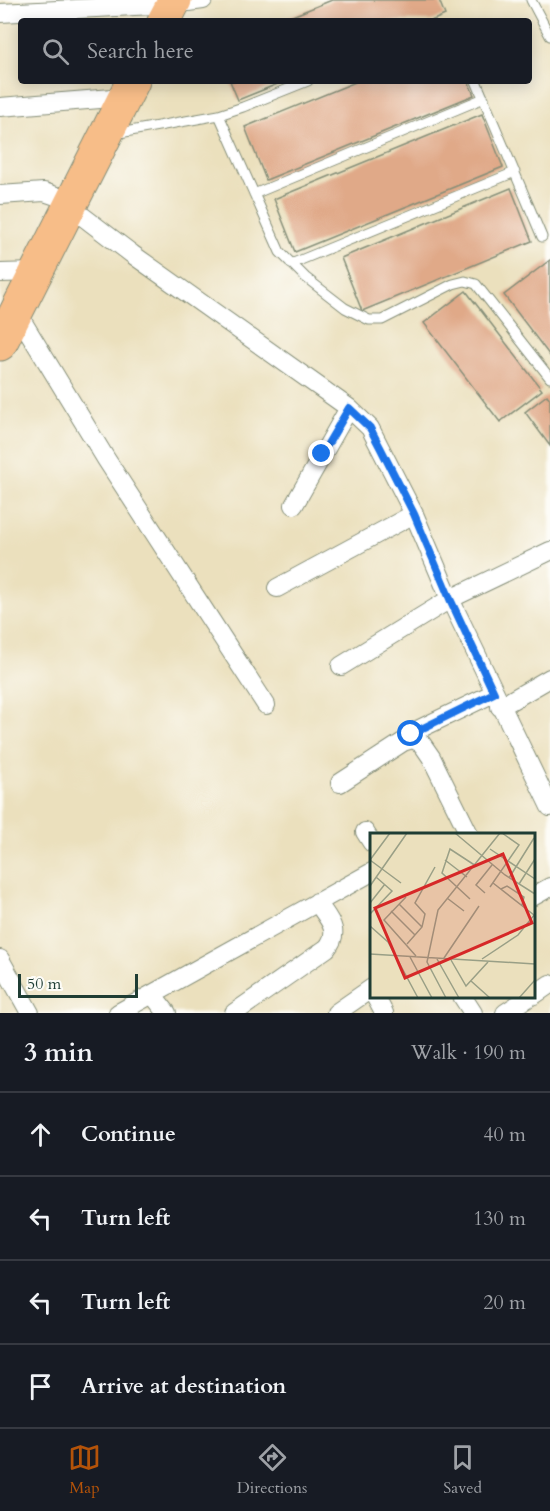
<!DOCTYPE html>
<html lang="en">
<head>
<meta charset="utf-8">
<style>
	:root { --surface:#171b24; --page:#242831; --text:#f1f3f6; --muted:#9ea1a6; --line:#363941; --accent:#b45309 }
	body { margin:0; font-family:Cardo,serif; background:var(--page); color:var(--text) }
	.scale { position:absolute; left:18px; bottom:15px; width:120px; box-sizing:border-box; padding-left:6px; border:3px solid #1f3d34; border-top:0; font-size:16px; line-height:21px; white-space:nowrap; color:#1f3d34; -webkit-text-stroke:4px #fdfcf7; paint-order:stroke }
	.stop { position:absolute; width:18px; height:18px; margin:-14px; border:4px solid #1a73e8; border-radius:50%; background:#fff }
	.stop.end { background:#1a73e8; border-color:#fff; box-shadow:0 2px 6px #0008 }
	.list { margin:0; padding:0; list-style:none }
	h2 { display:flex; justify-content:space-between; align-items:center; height:78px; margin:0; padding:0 24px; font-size:26px }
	h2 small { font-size:20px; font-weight:400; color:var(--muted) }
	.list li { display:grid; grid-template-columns:39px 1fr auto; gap:18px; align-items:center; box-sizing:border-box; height:84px; padding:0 24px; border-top:2px solid var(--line) }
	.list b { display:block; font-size:22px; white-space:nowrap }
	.list em { font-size:20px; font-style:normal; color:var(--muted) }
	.icon { flex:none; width:33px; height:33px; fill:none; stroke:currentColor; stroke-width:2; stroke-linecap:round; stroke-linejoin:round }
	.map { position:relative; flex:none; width:550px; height:1013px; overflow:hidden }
	.search { position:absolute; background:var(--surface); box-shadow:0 3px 15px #0003; left:18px; right:18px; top:18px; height:66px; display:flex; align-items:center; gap:15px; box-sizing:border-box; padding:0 21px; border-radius:6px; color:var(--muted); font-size:22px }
	.sheet { height:414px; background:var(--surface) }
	nav { display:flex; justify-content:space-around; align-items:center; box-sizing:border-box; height:84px; border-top:2px solid var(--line); background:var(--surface); font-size:16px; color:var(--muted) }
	nav a { display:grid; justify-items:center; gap:3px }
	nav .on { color:var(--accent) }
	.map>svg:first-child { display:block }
	.building { fill:#e0a988 }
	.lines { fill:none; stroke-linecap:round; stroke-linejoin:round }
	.lane-casing { stroke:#858e78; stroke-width:11 }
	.street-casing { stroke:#858e78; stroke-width:20 }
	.highway-casing { stroke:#858e78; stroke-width:35 }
	.lane { stroke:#fff; stroke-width:9 }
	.street { stroke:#fff; stroke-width:18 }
	.highway { stroke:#f7bd88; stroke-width:33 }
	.route { stroke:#1a73e8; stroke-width:8 }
	.inset-road { fill:none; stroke:#999f86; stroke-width:1.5 }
	.view { fill:#d62828; fill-opacity:0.15; stroke:#d62828; stroke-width:3 }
	.inset-edge { fill:none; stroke:#1f3d34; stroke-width:3 }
</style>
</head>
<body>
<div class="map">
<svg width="550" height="1013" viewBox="0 0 550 1013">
	<rect width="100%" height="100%" fill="#fdfcf7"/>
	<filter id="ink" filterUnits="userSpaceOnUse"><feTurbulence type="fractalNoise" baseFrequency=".0167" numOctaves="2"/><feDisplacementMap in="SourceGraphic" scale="12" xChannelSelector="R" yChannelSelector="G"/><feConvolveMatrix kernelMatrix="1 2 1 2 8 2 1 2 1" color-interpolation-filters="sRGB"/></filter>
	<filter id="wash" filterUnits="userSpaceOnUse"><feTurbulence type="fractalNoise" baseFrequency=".008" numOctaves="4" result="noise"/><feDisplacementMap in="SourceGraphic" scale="24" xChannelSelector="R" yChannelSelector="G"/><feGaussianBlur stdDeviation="1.35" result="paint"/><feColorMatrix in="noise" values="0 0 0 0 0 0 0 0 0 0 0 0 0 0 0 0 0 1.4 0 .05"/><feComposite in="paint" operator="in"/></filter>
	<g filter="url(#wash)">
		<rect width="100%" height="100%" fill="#ebe0bd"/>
		<g id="blocks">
			<path class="building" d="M332,0H439L445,15L431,21H280Z
				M230,81H285L238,100Z
				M358,81H468L474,95L266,180L245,127Z
				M482,114L503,167L295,252L274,199Z
				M511,188L532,241L362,311L341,258Z
				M550,260V356L504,295Z
				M466,291L542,390L500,422L424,323Z
				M547,395L550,399V446L525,412Z"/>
		</g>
	</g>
	<g filter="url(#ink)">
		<use href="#blocks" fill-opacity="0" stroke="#858e78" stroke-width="1.5"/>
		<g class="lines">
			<g class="lane-casing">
				<path id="lane" d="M531,0L550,36
					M476,81L542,237
					M219,115L280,252L305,277L345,308L369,320H382L453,284L465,281L476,284L550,378
					M114,134L219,115L243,107L308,81
					M254,194L484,98
					M291,264L515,172"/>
			</g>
			<g class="street-casing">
				<path id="street" d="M0,13L173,4L203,0
					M0,107L125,97
					M0,195L44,192L56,196L132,254L349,408L370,428L414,514L450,599L550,807
					M0,273L36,272
					M16,311L106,459L266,705
					M294,505L349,408
					M277,588L414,514
					M341,666L450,599L550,551
					M500,707L550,678
					M411,733L494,693
					M340,783L403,742L413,739L422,744L431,757L469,834
					M365,832L372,843
					M534,896L550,887
					M0,959L30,1013
					M152,994L167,1013
					M534,995L550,984
					M375,996L384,1013
					M462,996L473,1013
					M118,1013L372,872
					M234,1013L327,948C342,930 327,918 317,902
					M336,1013L372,988
					M505,1013L531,996"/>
			</g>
			<g class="highway-casing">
				<path id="highway" d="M164,21L175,0
					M0,344L133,81"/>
			</g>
			<use href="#lane" class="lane"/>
			<use href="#street" class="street"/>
			<use href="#highway" class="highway"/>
		</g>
	</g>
	<g class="lines" filter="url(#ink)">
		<path class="route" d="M322,454L349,408L370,428L381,449L414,514L450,599L494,693L411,734"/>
	</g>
	<g transform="translate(370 833)">
		<rect width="165" height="165" fill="#ebe0bd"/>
		<path class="inset-road" d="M85,0L135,42L165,61M120,16L165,46M0,27L31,50M0,27L20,0M75,27L97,44M139,45L164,5M123,50L164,82M149,51L165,26M0,53L37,0M120,54L149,12L132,0M131,56L137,53L154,64L152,72M115,60L106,52L122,32M36,64L14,87L46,123M77,65L94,78M100,66L72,40L80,16L106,33M0,70L15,51M29,71L52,94M21,78L45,102M0,81L22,58L6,44M0,93L18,109L48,165M37,111L52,94L55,81L45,70L65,34M0,121L165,131M40,124L62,165M74,125L109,73M67,126L89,165M112,126L148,102L165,81M81,127L96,153L118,129M101,148L120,165M76,165L57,129L68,77L130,0M149,165L165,147"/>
		<path class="view" d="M133,21L162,90L35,145L5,75Z"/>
		<rect width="165" height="165" class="inset-edge"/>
	</g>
</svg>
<div class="scale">50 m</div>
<div class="stop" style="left:411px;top:734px"></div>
<div class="stop end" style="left:322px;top:454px"></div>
<div class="search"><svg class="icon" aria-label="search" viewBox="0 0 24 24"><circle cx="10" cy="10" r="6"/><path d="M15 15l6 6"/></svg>Search here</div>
</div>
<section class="sheet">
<h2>3 min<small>Walk · 190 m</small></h2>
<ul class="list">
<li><svg class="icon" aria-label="ahead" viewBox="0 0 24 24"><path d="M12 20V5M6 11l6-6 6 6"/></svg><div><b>Continue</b></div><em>40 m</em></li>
<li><svg class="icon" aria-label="left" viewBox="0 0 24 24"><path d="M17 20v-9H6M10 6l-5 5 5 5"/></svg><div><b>Turn left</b></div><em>130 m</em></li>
<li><svg class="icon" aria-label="left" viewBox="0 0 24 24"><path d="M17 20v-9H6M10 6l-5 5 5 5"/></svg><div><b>Turn left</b></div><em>20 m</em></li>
<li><svg class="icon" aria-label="arrive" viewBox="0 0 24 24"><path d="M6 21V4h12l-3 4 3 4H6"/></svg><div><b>Arrive at destination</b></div></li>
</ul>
</section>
<nav>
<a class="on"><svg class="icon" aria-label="map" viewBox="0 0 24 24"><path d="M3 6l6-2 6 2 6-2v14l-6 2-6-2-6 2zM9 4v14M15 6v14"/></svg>Map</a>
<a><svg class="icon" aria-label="directions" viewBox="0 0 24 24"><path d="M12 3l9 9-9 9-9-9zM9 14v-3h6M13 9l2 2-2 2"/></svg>Directions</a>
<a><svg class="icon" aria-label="saved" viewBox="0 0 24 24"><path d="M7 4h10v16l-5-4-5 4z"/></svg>Saved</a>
</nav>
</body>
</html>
